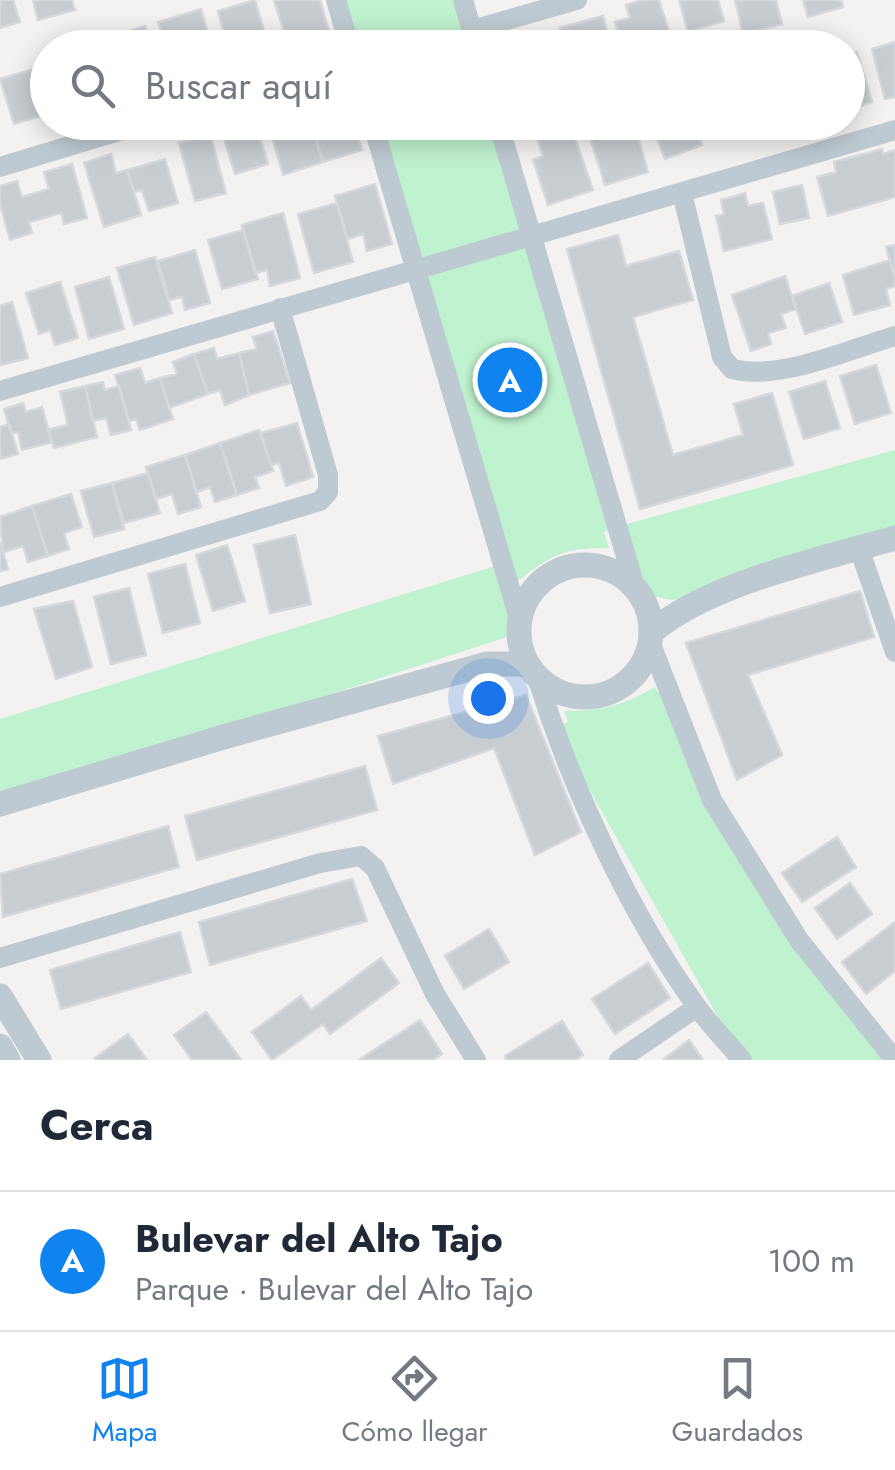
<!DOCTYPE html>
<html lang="es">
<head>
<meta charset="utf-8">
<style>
	:root { --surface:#fff; --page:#f6f6f7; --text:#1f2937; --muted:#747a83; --line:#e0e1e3; --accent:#0f83f0 }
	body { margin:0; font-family:Jost,sans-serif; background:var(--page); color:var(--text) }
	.you { position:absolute; left:488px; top:698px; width:35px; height:35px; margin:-25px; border:8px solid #fff; border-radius:50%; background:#1a73e8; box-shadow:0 0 0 15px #1a73e833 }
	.badge { display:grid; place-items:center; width:65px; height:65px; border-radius:50%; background:var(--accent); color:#fff; font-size:32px; font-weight:700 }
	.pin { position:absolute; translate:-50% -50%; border:5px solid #fff; box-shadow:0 2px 10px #0006 }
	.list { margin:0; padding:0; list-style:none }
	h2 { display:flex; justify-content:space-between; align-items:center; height:130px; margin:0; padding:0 40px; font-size:42px }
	h2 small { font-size:32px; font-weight:400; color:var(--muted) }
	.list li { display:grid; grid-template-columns:65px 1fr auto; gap:30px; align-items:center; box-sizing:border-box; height:140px; padding:0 40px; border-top:2px solid var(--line) }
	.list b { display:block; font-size:38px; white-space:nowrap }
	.list p { margin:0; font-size:32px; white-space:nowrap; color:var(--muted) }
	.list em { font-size:32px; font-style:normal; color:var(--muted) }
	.icon { flex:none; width:55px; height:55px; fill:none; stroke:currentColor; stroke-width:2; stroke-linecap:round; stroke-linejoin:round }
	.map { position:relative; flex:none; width:895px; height:1060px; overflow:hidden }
	.search { position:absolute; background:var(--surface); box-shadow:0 5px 25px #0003; left:30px; right:30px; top:30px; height:110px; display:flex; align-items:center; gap:25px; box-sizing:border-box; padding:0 35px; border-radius:55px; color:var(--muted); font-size:38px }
	.sheet { height:270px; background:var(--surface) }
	nav { display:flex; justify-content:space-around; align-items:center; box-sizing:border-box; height:140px; border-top:2px solid var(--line); background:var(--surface); font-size:28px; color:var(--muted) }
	nav a { display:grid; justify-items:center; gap:5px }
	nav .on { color:var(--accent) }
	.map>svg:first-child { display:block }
	.green { fill:#bff2cf }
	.building { fill:#c8cdd1; stroke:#d5d8dd; stroke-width:2.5 }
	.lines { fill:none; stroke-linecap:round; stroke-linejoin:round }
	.minor { stroke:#becad1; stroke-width:20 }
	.tertiary { stroke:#becad1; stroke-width:25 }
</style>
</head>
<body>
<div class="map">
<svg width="895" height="1060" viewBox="0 0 895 1060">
	<rect width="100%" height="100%" fill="#f4f1f1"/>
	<path class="green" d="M343,0H457L471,47H356Z
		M376,123H494L616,527L895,450V538L714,594L671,600L640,593L616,528L604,532L609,548C563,548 553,554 518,581L503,564L519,633L0,802V719L502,564Z
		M655,687L657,692L668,689L712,800L895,1060H750L722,1024L554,727L568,722L564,711C603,711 621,706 655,687Z"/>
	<path class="building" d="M0,0H13L20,22L0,28Z
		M33,0H72L75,10L38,20Z
		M255,0L269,48H228L218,11Z
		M274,0H320L331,39L304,48H289Z
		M642,0H659L672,42L655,48H622L615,22L630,18L626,5Z
		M679,0H718L724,21L688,32Z
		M735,0H776L782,24L743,34Z
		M803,0H841L843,7L808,17Z
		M201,9L212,48H166L158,22Z
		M603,16L611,48H565L560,28Z
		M145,26L151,48H101L99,40Z
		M546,35L550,48H506V47Z
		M895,42V97L885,99L872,49Z
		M857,52L872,102L848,110V55Z
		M37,68L48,114L14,124L0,79Z
		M237,122H255L268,164L235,174L221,128Z
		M268,122H311L323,162L283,175Z
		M323,122H353L362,150L323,162L315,137L326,134Z
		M624,122H633L648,172L605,185L589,134Z
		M651,122H694L702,145L665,159Z
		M712,122H753L754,126L716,137Z
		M570,124L593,190L548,205L533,160L543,156L536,135Z
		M210,134L226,193L195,201L179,143Z
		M882,149L883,154L895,150V197L828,216L817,177L836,172L834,162Z
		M111,154L116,173L127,170L141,215L104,227L84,163Z
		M165,159L178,203L149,211L142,190L134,192L127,170Z
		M72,164L87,218L64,224L61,213L29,222L32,233L10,240L0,204V186L17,181L22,197L49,189L44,172Z
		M375,184L392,244L367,251L363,234L348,239L335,196Z
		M802,185L809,218L780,224L773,192Z
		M745,193L748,206L763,203L772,239L724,251L716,216L724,214L721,200Z
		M337,203L353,262L314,273L298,214Z
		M283,213L300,278L270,286L267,270L255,273L242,225Z
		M243,230L258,279L222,289L208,240Z
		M618,235L626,266L679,251L693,300L633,317L673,455L743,435L734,404L772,393L793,465L640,509L567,249Z
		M895,245V278L886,247Z
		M195,250L210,303L185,310L182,297L169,300L158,261Z
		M155,257L172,313L134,325L117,268Z
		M890,260L895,278V286L886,289L890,305L854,315L843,275Z
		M785,276L796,309L781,314L786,328L768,333L771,344L751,351L732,295Z
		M109,277L124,329L89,339L75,287Z
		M60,282L78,338L55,345L50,330L39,334L26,293Z
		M829,283L842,322L805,334L792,296Z
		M12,302L28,358L0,365V306Z
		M273,331L290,383L249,395L239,353L257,349L253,337Z
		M214,348L217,359L239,353L249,395L225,405L220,390L208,394L194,354Z
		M194,354L208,394L169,408L160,378L177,374L173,362Z
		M876,365L891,413L855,424L840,376Z
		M140,368L145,383L160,378L173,419L140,430L136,419L129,421L115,375Z
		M825,381L840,428L804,439L789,392Z
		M103,382L105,390L119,386L131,430L111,435L106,418L93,421L85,386Z
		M85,386L97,437L54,448L48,430L68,425L60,392Z
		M23,403L26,412L42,407L52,442L22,450L18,432L11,433L4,409Z
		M297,423L313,477L286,486L279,463L271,465L261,433Z
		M9,424L18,454L0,459V427Z
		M259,430L273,471L255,477L259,488L237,495L220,443Z
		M220,443L237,495L215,502L210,487L197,492L185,455Z
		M185,455L201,507L178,514L172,494L156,499L146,467Z
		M148,473L160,513L124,523L112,483Z
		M112,483L124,529L94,537L81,491Z
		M71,494L82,527L64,533L69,549L48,556L32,506Z
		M32,506L48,556L28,562L23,546L3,552L0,517Z
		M295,535L311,604L270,613L254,545Z
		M0,542L8,569L0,571Z
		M227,545L245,601L213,611L196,555Z
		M185,564L200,623L163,633L148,574Z
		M129,588L146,655L111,664L94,597Z
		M860,591L874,637L748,675L782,755L737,780L686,643Z
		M73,601L92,667L56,679L34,609Z
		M526,695L581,832L535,855L494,748L393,784L378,736Z
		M365,766L377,810L197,860L185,816Z
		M168,826L179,867L3,917L0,874Z
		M837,837L856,867L802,902L782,873Z
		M352,879L367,921L210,965L199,922Z
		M850,883L872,914L837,939L815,908Z
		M895,922V971L866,994L842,962Z
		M489,929L509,962L464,989L445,956Z
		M180,932L191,972L61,1009L50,970Z
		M381,958L399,983L330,1034L323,1024L272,1060L252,1032L301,996L311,1010Z
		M648,963L670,998L615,1034L592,999Z
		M206,1012L241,1060H192L174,1035Z
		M420,1020L442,1054L433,1060H359Z
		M562,1021L583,1055L575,1060H507L505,1056Z
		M128,1034L147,1060H96L95,1058Z
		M689,1040L703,1060H665L664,1059Z"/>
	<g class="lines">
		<path class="minor" d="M336,0L350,48
			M463,0L477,48
			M472,30L577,0
			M372,122L520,622
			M498,122L635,587
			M0,167L149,122
			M682,193L722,357L732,369C780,381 847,350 895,336
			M0,391L895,130
			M859,548L895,652
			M0,597L320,501L328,492V475L280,308
			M650,642L712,800L799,940L895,1060
			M536,674C570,784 629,913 697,1007C710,1025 727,1042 742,1060
			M0,958L320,863L361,856L375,868L435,994L476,1060
			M619,1060L697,1007"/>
		<path class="tertiary" d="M519 631a66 66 0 1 1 132 0a66 66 0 1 1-132 0Z
			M653,631C710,583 822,559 895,538
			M0,804L227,736L487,664H521L530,667
			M0,996L39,1060
			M0,1046L8,1060"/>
	</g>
</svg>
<div class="you"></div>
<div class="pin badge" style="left:510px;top:380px">A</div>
<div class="search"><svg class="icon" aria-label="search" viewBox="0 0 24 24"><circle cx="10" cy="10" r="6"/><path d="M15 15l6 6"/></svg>Buscar aquí</div>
</div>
<section class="sheet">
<h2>Cerca<small></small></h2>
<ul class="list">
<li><span class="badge">A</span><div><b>Bulevar del Alto Tajo</b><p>Parque · Bulevar del Alto Tajo</p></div><em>100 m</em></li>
</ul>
</section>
<nav>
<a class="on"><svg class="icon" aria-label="map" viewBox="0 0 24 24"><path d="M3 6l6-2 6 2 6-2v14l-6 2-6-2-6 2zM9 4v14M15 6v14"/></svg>Mapa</a>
<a><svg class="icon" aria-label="directions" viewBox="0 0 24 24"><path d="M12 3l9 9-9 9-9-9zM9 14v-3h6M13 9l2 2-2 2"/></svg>Cómo llegar</a>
<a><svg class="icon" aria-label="saved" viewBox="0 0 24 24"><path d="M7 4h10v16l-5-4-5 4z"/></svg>Guardados</a>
</nav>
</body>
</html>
